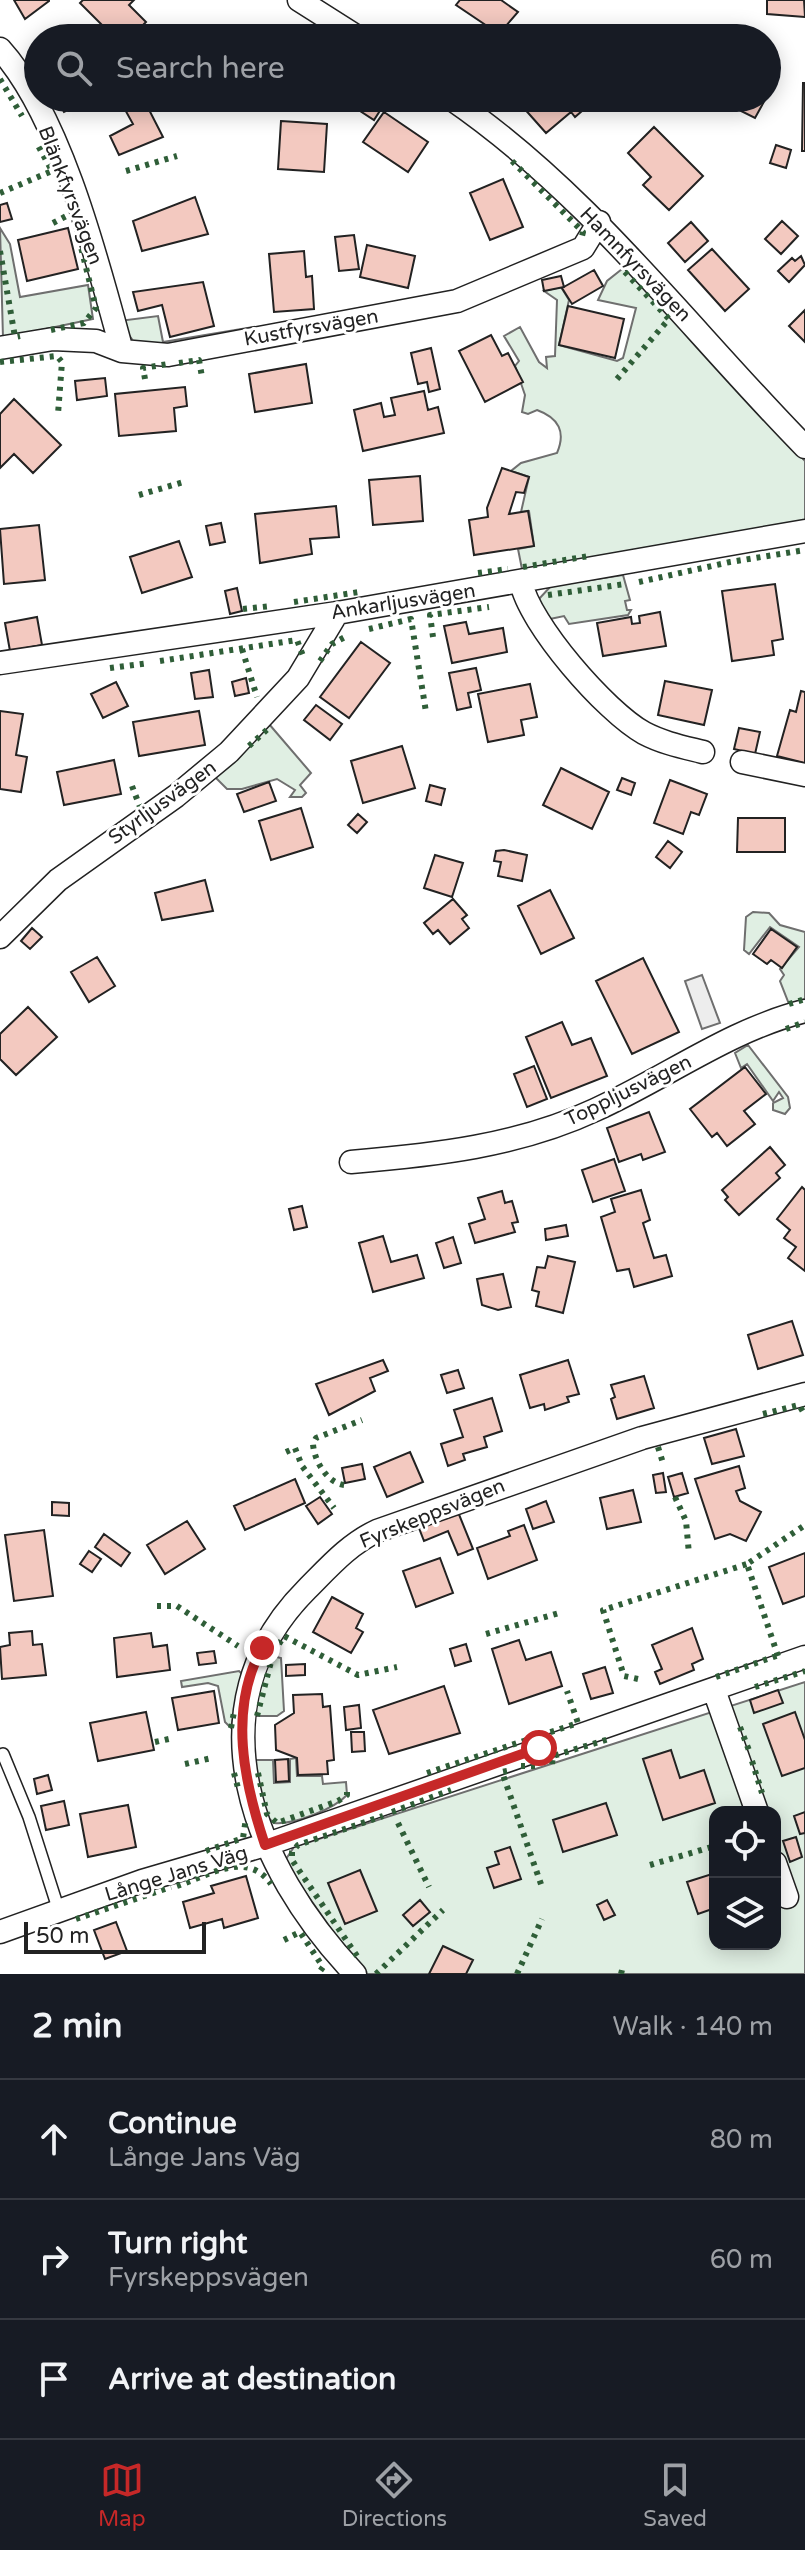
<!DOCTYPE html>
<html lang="en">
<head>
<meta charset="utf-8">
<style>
	:root { --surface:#171b24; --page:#242831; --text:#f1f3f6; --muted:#9ea1a6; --line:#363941; --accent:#c62828 }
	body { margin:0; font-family:"Varela Round",sans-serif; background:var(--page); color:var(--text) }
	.controls { position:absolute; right:24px; bottom:24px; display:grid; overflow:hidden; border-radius:16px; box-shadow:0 4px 20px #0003 }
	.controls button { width:72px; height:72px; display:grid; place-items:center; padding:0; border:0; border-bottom:2px solid var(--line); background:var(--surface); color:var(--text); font:40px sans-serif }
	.scale { position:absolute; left:24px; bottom:20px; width:182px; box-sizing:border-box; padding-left:8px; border:4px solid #222; border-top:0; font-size:22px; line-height:28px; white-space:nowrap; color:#222; -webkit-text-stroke:6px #fff; paint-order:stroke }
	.stop { position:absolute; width:24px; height:24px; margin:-18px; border:6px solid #c62828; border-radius:50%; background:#fff }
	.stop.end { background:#c62828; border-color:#fff; box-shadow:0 2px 8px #0008 }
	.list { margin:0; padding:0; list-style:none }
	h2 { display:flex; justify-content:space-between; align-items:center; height:104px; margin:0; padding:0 32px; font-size:34px }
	h2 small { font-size:26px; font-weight:400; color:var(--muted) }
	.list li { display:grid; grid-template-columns:52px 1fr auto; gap:24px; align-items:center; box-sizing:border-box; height:120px; padding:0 32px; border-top:2px solid var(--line) }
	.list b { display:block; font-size:30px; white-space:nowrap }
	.list p { margin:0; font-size:26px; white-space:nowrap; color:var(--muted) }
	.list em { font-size:26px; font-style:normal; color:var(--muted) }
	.icon { flex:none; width:44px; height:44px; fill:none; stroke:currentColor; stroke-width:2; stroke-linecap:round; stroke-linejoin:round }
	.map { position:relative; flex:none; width:805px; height:1974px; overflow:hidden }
	.search { position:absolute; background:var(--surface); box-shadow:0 4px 20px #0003; left:24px; right:24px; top:24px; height:88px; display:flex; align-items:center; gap:20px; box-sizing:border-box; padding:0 28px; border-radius:44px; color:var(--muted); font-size:30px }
	.sheet { height:464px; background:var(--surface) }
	nav { display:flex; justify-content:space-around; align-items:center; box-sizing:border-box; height:112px; border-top:2px solid var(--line); background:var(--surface); font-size:22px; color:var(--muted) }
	nav a { display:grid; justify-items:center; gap:4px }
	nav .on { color:var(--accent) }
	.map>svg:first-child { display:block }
	.green { fill:#e0efe3; stroke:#6f6f6f; stroke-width:2; fill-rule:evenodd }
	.parking { fill:#ededed; stroke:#6f6f6f; stroke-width:2 }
	.building { fill:#f3c9c0; stroke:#222; stroke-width:2 }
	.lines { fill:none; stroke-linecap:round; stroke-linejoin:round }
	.service-casing { stroke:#222; stroke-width:14 }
	.minor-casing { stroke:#222; stroke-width:25 }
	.service { stroke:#fff; stroke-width:11 }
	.minor { stroke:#fff; stroke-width:22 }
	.hedge { stroke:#2f5e38; stroke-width:6; stroke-dasharray:4 6; stroke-linecap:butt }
	.route { stroke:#c62828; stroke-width:10 }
	.labels { text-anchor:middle; stroke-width:6; stroke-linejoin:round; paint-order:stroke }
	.street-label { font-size:20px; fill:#222; stroke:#fff }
</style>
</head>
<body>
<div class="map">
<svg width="805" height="1974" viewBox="0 0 805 1974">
	<rect width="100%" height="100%" fill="#fff"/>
	<path class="green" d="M0,228L10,244L20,297L88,285L93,319L3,338Z
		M627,265L805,461V523L522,569L518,549L534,546L529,511L521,512L529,477L511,471L521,463L557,453C566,432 559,418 537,410L528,414L522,412L525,395L515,366L519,361L504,336L520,327L539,362L547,368L546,357L555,356L557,300L544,291L561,287L569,300L559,345L617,361L623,358L636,308L598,300L607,281Z
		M158,316L163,342L254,327L255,332L149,349L134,342L119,321Z
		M623,575L630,600L625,601L627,610H631L628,615L569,624L564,616L545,620L538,600L551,586Z
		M269,724L311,773L300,785L306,793L302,797H290L295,790L277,779L242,789H227L213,775Z
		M753,912L769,913L780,925L805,932V999L789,1004L780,981L784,975L780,969L799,947L770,927L749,954L744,950L746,917Z
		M748,1045L788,1097L790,1108L785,1114L773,1110V1103L783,1098L779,1092L773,1101L747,1064L741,1068L735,1053Z
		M272,1656L281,1658L284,1711L277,1716H255L258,1688Z
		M239,1671L242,1674L231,1728L225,1722L218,1686L208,1683L182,1687L181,1681Z
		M805,1682V1974H363L284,1862L294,1847ZM715,1812H775V1944H715Z
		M296,1758L297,1776H322L323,1784L346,1782L347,1795C334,1809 294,1825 274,1823L265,1815L254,1760H273L274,1783L290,1782V1759Z"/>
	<path class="parking" d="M702,975L720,1023L702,1029L685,981Z"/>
	<path class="building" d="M14,0H49V1L25,19Z
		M83,0H134L129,5L146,22L130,38H115L80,3Z
		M460,0H501L518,12L499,34L456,5Z
		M767,0H804L805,17L767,14Z
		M803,83H805V151H802Z
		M57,98H82L84,102L64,112Z
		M139,98H143L163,137L119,155L110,136L133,124L123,106Z
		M364,98H388L374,120L357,109Z
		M531,98H597L575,117L571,112L546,133L522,106Z
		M730,98H766L755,118L727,104Z
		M384,112L428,142L408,172L363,142Z
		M281,121L327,124L324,172L278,169Z
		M654,127L703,176L669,210L643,185L651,177L628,153Z
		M776,145L791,150L786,168L770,163Z
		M503,179L523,227L490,240L470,193Z
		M195,197L208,234L142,251L133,221Z
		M7,203L12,219L0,222V205Z
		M782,221L798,236L781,254L765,239Z
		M691,222L708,241L685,262L668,243Z
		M68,228L78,269L27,281L18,240Z
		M354,235L359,269L339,271L335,237Z
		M367,245L415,256L408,288L360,277Z
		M712,249L749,289L725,311L688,270Z
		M304,251L306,277L312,276L314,309L274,312L269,254Z
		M801,256L805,265L789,282L778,271L792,258L795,261Z
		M594,270L603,286L572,304L562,288Z
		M561,276L564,287L544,291L542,280Z
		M203,282L214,326L170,337L162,305L138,311L133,292Z
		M568,306L624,319L615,358L559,345Z
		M805,310V342L789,326Z
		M491,335L502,356L508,353L523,382L485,402L459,351Z
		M431,348L440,389L429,392L427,382L418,384L411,353Z
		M306,364L312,403L255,412L249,374Z
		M105,378L107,396L77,400L75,381Z
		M185,387L187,406L174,408L176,431L119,436L115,394Z
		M424,391L428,410L438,407L444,433L363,451L354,410L381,403L384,417L395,415L391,398Z
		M14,399L61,445L33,473L14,454L0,468V414Z
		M502,468L529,477L524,493L516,492L509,514L528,511L534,546L474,555L469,520L488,517L487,508Z
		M420,476L423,521L373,525L369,480Z
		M336,506L339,537L310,539L312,554L260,563L255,514Z
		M221,523L225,542L210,545L206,526Z
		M39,525L45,580L4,584L0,529Z
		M179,541L192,577L142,593L130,557Z
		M775,584L783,639L772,641L774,655L732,661L722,591Z
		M237,588L242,611L230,614L225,591Z
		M660,612L666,646L603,656L597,623L631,617L632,624L640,623L639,616Z
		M37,617L42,645L10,651L5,623Z
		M466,622L469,634L503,628L507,652L452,663L444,626Z
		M361,642L390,663L349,718L320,697Z
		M476,668L481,690L468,693L471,707L457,710L449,673Z
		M209,670L213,697L195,699L191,673Z
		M246,678L249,693L235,696L232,682Z
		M665,681L712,690L704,725L658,715Z
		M116,682L128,706L103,718L91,694Z
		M530,684L537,717L521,720L524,735L488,742L478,694Z
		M801,691L805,692V763L777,756L790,710L796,712Z
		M316,705L342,724L330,740L304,720Z
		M0,711L23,714L16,755L27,757L21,792L0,789Z
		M199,711L205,745L139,756L133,722Z
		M739,728L760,732L755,754L734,749Z
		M402,746L415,788L363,803L351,761Z
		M114,760L121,794L64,805L57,772Z
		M561,768L609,792L592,829L543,805Z
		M622,778L635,783L631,795L617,790Z
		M670,780L707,794L699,815L691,812L683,834L654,823Z
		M269,782L276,801L244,812L237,794Z
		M430,785L445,789L441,805L426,801Z
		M301,808L313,847L271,860L259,821Z
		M358,814L367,822L357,833L348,825Z
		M738,818H785V852H737Z
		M668,841L682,852L670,868L656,857Z
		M504,850L527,855L522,881L498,876L501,862L494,861L496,851Z
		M435,855L463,863L452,897L424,888Z
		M205,880L213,911L162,920L155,893Z
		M550,890L574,938L541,954L518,906Z
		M453,899L467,915L462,919L469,928L450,944L438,930L433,934L424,923Z
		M32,928L42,937L30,949L21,941Z
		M771,929L797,947L782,968L771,960L767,964L753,954Z
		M97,957L115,986L89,1002L71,972Z
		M643,958L679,1032L632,1054L596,981Z
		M28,1007L57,1037L16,1075L0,1059V1034Z
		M562,1022L572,1045L591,1038L607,1076L551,1098L526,1037Z
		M534,1066L547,1099L527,1107L514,1074Z
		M745,1067L766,1094L744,1111L755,1124L727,1146L717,1133L712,1137L690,1109Z
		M649,1112L665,1152L643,1160L641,1154L619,1162L607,1128Z
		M770,1147L785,1165L776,1173L780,1178L739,1215L725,1200L728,1197L722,1190Z
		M614,1159L625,1191L593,1202L582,1170Z
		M802,1187L805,1190V1271L788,1258L796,1247L784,1238L790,1230L777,1219Z
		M641,1190L650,1220L643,1223L654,1258L666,1255L672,1276L634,1287L629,1269L617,1271L601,1217L615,1212L611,1199Z
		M502,1191L505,1203L512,1201L518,1222L512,1223L515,1232L475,1243L469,1224L485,1219L478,1198Z
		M302,1206L307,1227L294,1230L289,1209Z
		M566,1225L568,1236L546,1240L545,1229Z
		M383,1236L391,1262L417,1255L424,1278L373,1292L359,1243Z
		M453,1237L461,1263L444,1268L436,1243Z
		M548,1256L575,1262L563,1313L536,1306L539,1292L532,1290L537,1267L545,1268Z
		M503,1274L511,1307L498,1310L482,1305L477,1279Z
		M792,1321L803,1355L758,1369L748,1335Z
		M383,1360L388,1371L370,1378L375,1391L329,1415L316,1384Z
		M568,1360L579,1394L567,1397L569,1402L545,1410L544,1404L530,1408L520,1375Z
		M458,1370L464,1388L447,1393L441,1375Z
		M644,1376L654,1408L617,1419L611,1399L615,1397L611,1385Z
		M492,1398L502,1431L484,1437L487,1447L463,1454L465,1460L448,1466L441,1444L463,1437L454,1410Z
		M736,1429L744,1456L712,1464L704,1438Z
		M410,1452L423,1482L387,1497L374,1467Z
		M362,1464L365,1479L345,1483L342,1468Z
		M739,1466L745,1488L736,1491L740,1501L761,1512L746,1541L730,1534L715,1539L695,1479Z
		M663,1473L666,1492L656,1493L653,1475Z
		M682,1473L688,1493L674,1497L668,1477Z
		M295,1479L305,1503L245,1530L234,1506Z
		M633,1490L641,1522L607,1529L600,1498Z
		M320,1497L332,1514L318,1524L306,1506Z
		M546,1501L554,1522L533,1529L526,1509Z
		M52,1502L69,1503V1516L52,1515Z
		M458,1512L473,1549L458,1555L448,1531L424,1541L417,1523Z
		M187,1521L205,1549L165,1574L147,1545Z
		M524,1525L537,1560L488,1579L477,1548L510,1536L508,1531Z
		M44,1530L53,1596L14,1601L5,1535Z
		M104,1534L130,1553L121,1566L95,1547Z
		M89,1551L101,1559L92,1572L80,1564Z
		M805,1553V1596L783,1604L769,1567Z
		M440,1558L453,1593L416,1607L403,1571Z
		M332,1597L363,1614L356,1628L363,1632L351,1653L313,1632Z
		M692,1628L703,1659L692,1664L694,1670L660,1684L655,1672L662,1669L652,1645Z
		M32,1631L33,1645L42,1644L46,1675L2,1679L0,1647L10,1645L9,1633Z
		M151,1633L153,1647L167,1645L170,1670L117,1677L114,1638Z
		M519,1640L526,1660L551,1652L562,1686L509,1704L492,1649Z
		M466,1644L471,1661L455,1666L450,1649Z
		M214,1651L216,1663L199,1665L197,1653Z
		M305,1664V1675L286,1676V1665Z
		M605,1667L613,1693L591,1699L583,1674Z
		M444,1686L460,1733L389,1754L373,1710Z
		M778,1690L783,1703L754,1713L750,1700Z
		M214,1691L219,1723L178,1730L172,1698Z
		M322,1694L323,1707L330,1706L334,1760L327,1761L328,1774L298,1775L297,1758L276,1750L275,1725L294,1713L293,1695Z
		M359,1705L361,1728L346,1730L344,1707Z
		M146,1712L154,1750L98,1761L90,1723Z
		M795,1712L805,1740V1768L782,1776L763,1724Z
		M351,1732H364L365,1751L352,1752Z
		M671,1750L680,1778L704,1770L715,1803L663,1820L643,1759Z
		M288,1759L289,1781L276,1782L275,1760Z
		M48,1775L52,1790L37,1794L34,1779Z
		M64,1801L69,1825L46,1830L41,1806Z
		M606,1803L617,1835L563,1852L553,1820Z
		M128,1805L136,1847L88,1857L80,1814Z
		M805,1812V1833L800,1834L794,1816Z
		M796,1837L802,1857L790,1862L783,1841Z
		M510,1847L521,1879L494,1888L487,1868L499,1864L495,1852Z
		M360,1870L377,1911L345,1924L328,1883Z
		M715,1873V1908L698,1914L687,1882Z
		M246,1876L258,1918L224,1928L222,1919L190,1928L183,1902L214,1893L211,1886Z
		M420,1900L430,1912L413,1926L403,1915Z
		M607,1900L615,1915L604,1920L597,1905Z
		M116,1922L127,1951L105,1959L94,1930Z
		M443,1946L473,1960L466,1974H429Z"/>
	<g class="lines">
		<g class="service-casing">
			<path id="service" d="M3,1754L29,1817L59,1911"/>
		</g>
		<g class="minor-casing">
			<path id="minor" d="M299,0L359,38
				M0,49C61,116 98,263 122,351
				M450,98C589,193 688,328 805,447
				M0,348L53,339L96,341L122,351L168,355L457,301L583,248L599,222
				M521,582C529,624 606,712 644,733C663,743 683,747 703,752
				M0,663L337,613L805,531
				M742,762L805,775
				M0,937L58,880L176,796L229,752L298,678L337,613
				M351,1162C434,1155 518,1146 595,1110C666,1078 729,1030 805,1011
				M714,1690L757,1812
				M775,1863L787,1897
				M0,1932L142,1881L265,1845L805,1657
				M355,1974C254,1868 188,1708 307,1589C329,1567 349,1544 377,1531L642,1438L805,1394"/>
		</g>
		<use href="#service" class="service"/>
		<use href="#minor" class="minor"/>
		<path class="hedge" d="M0,79L22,116
			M512,161L583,232L582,236
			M126,171L177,156
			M0,193L52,171L36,142
			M53,223L72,213L73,216
			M0,251L15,337L20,336
			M51,330L84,323L96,308L78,235
			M0,362L57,356L62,362L58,414
			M179,363L199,360L202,377
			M145,379L143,368L168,364
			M617,379L669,319L623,270
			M139,495L187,481
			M523,567L589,556
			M478,573L508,569
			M639,582L730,562L805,550
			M548,595L625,584
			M294,602L359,592
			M243,609L271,606
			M369,629L411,619L426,712
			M433,637L430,615L489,607
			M242,649L257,697
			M160,661L297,640L303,656
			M320,661L332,644L345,637
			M110,668L149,663
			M249,746L270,727
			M132,786L140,807
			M789,1004L805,999
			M786,1029L805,1022
			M763,1414L799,1405L805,1415
			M658,1447L663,1463
			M286,1452L295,1448L302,1466L334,1508
			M344,1485C327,1483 314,1460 313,1444L316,1438L362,1420
			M675,1497L686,1521L689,1554
			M157,1606H177L238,1646
			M486,1634L559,1613
			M279,1644L284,1636L358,1675L397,1667
			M778,1656L747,1564L805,1525
			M716,1677L779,1655
			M638,1679L624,1676L603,1610L747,1564
			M755,1687L805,1671
			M257,1716L272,1658
			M740,1727L750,1753
			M231,1728L234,1712
			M155,1742L173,1738
			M752,1761L762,1793
			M185,1764L212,1758
			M552,1764L553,1756L609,1739
			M521,1766H537
			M507,1771L502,1772L543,1890
			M234,1773L238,1788
			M258,1773L267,1814L277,1823L338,1801L347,1795V1788
			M427,1773L578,1723L567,1691
			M392,1812L451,1790
			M398,1823L429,1887
			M206,1851L243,1838L246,1818
			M650,1865L715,1846
			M177,1886C210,1875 247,1850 271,1884
			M76,1919L171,1887
			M284,1940L300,1932L323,1967L318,1974
			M357,1956L292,1860V1852L298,1845L383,1816
			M376,1974L443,1910
			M517,1974L542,1919
			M621,1974L623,1966"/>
	</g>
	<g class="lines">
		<path class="route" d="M262,1648C228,1710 244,1782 265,1845L539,1748"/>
	</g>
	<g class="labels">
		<g class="street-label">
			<text transform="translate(71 195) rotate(69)" y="7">Blänkfyrsvägen</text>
			<text transform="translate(636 264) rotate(46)" y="7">Hamnfyrsvägen</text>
			<text transform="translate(311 327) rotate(-10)" y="7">Kustfyrsvägen</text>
			<text transform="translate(403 601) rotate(-9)" y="7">Ankarljusvägen</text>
			<text transform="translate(162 802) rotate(-36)" y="7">Styrljusvägen</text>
			<text transform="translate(628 1090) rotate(-26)" y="7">Toppljusvägen</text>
			<text transform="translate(432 1513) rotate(-22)" y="7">Fyrskeppsvägen</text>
			<text transform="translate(176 1873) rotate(-17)" y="7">Långe Jans Väg</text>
		</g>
	</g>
</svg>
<div class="controls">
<button><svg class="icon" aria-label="locate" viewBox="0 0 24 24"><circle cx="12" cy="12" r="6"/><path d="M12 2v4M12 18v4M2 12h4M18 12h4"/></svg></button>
<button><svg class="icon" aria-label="layers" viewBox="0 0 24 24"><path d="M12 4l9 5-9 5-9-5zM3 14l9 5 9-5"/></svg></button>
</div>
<div class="scale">50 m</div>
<div class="stop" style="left:539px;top:1748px"></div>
<div class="stop end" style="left:262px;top:1648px"></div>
<div class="search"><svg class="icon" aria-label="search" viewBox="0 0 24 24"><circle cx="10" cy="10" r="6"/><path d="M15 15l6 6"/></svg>Search here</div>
</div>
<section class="sheet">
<h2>2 min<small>Walk · 140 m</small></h2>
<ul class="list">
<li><svg class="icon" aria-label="ahead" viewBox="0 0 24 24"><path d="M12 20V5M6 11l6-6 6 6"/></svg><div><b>Continue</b><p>Långe Jans Väg</p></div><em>80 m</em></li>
<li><svg class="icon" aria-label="right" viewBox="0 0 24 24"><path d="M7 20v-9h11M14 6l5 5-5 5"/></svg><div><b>Turn right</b><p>Fyrskeppsvägen</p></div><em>60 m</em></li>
<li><svg class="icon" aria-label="arrive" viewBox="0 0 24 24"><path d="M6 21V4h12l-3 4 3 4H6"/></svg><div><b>Arrive at destination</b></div></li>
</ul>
</section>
<nav>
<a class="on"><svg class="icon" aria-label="map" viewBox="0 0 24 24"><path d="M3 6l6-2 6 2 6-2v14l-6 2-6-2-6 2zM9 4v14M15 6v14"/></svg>Map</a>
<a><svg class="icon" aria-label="directions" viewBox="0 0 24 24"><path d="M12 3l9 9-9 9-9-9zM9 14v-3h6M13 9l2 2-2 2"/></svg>Directions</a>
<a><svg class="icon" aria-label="saved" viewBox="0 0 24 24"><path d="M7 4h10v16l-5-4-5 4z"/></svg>Saved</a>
</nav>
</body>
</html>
